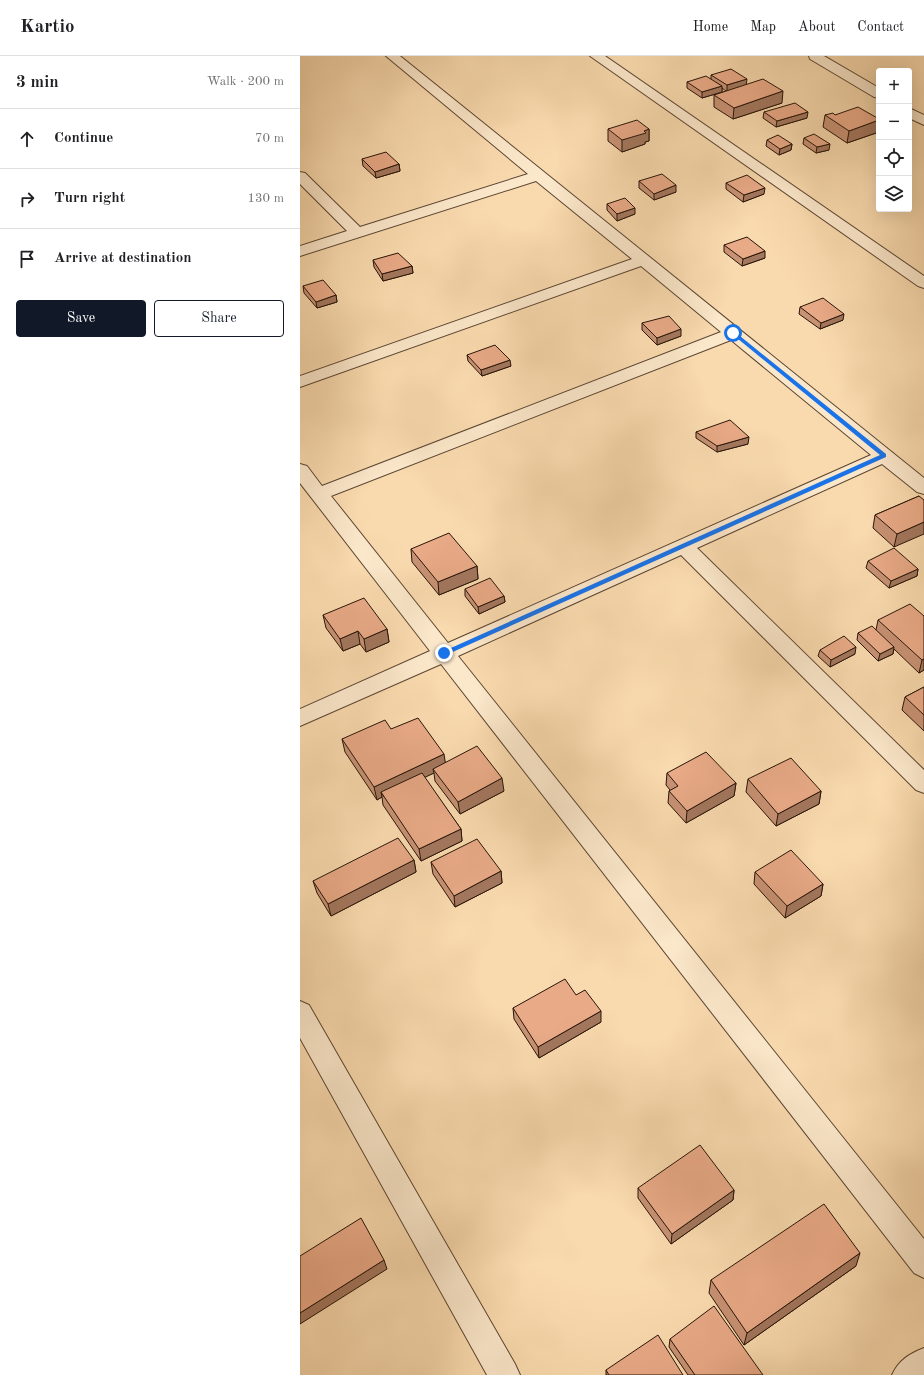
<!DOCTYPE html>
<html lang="en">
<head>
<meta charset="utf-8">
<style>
	:root { --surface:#fff; --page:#f6f6f6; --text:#202124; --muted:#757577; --line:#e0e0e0; --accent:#111827 }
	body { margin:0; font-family:"Old Standard TT",serif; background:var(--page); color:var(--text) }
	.controls { position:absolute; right:12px; top:12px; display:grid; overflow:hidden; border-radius:4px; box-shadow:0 4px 16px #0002 }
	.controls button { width:36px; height:36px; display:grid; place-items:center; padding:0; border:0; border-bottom:1px solid var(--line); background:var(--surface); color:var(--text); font:20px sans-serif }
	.stop { position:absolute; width:12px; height:12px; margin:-9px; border:3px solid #1a73e8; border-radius:50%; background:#fff }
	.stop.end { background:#1a73e8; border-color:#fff; box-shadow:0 1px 4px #0008 }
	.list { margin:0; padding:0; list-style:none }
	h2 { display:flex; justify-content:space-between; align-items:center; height:52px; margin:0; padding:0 16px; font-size:17px }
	h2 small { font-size:13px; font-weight:400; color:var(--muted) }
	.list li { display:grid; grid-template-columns:26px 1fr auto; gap:12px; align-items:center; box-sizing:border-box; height:60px; padding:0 16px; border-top:1px solid var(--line) }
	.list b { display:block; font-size:15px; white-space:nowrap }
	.list em { font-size:13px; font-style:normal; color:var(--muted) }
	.actions { display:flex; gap:8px; padding:12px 16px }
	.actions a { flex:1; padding:9px 0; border:1px solid var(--accent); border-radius:4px; text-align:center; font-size:14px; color:var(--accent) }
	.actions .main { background:var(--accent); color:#fff }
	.icon { flex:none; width:22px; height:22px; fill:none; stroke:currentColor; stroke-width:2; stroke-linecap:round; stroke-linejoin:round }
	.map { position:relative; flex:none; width:624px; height:1319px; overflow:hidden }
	header { display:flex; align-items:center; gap:24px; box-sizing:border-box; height:56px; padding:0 20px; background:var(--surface); border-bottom:1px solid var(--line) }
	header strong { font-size:19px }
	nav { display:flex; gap:22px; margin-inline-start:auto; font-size:14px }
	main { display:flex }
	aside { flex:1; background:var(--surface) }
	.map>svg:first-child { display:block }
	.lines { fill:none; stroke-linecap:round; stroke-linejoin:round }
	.minor-casing { stroke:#5c4632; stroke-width:2 }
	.minor { fill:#fbe7ca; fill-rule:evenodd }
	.wall { fill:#c89274; stroke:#281508 }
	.shaded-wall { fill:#a3775e; stroke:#281508 }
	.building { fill:#e9aa87; stroke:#281508 }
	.route { fill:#1a73e8 }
</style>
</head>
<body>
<header>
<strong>Kartio</strong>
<nav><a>Home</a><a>Map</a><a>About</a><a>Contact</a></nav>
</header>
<main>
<aside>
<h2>3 min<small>Walk · 200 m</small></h2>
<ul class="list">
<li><svg class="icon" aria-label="ahead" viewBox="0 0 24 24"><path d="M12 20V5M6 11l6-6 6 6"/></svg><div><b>Continue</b></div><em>70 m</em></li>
<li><svg class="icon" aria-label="right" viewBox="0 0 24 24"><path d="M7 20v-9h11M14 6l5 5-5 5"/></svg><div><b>Turn right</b></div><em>130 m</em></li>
<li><svg class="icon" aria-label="arrive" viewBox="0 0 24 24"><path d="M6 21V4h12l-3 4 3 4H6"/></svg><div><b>Arrive at destination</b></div></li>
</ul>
<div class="actions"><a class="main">Save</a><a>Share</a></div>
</aside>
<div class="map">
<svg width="624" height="1319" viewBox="0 0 624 1319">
	<rect width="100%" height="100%" fill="#f9daae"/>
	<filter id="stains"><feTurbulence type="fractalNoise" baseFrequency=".005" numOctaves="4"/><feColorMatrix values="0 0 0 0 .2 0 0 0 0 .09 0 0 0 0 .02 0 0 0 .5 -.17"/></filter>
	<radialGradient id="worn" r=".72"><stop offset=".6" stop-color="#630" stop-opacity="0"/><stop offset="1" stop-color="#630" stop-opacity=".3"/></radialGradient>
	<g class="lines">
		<g class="minor-casing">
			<path id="minor" d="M86,0H100L624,422V438L617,436L582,408L397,492L624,714V737L616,734L381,499L158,600L624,1183V1222L614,1217L141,608L0,670V653L130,595L0,427V408L7,410L22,430L421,276L341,210L0,331V320L332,203L236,125L0,200V190L47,175L0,128V116L5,117L60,171L228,118ZM431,284L571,399L148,587L31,440Z
				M290,0H305L624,220V232L618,230Z
				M509,0H524L579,32V42L574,41L510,3Z
				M609,52L624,59V69L609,62Z
				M0,945L9,949L215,1308L220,1319H187L0,982Z
				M624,1292V1319H592C599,1304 609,1298 624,1292Z"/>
		</g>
		<use href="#minor" class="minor"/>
	</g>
	<path class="wall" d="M411,19L446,29L482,47L433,63L414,51V39L426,35L422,32V36L402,42L387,32V26L411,23Z
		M464,56L507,62L476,71L463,62Z
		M525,59H535L579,76L547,87L523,71Z
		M308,73H349V85L345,86V88L322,96L308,85Z
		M504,82L529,94L516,97L503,88Z
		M467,84L492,88L491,94L479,99L466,90Z
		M62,103L99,108L100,115L76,122L63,110Z
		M339,125L376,136L354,144L339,132Z
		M426,127L464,138L443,146L426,133Z
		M307,148L335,158L317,165L307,154Z
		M424,189L465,202L442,210L424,196Z
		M73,204L112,210L113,217L83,225L74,211Z
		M3,230L36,239L37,246L17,252L4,237Z
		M500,251L543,264L520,273L499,258Z
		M342,267L381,280L357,289L342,274Z
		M167,299L211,310L182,320L168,305Z
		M396,376L448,388L417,396L396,382Z
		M619,440L594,491L573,472L575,459Z
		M111,493L177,510L178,523L139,539L112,506Z
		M568,505L618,513L617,520L589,532L566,512Z
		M165,533L204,540L205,546L179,558L165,540Z
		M23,559L87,573L89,586L66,596L60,588L43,595L26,572Z
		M624,560V614L619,617L594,593L593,598L578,605L557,584L558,577L576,574L578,564Z
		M520,594L555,598L530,611L518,600Z
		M624,631V675L602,654L605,641Z
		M91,673L145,706L204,735L160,758L135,725L134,717L124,721L161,773L162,785L121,805L83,749L82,741L77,744L45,696L42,683Z
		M367,717L436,727L434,740L386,767L368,747L369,735L370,734L366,729Z
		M448,723L521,735L519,748L476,770L446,736Z
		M114,804L116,816L31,860L17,837L13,825Z
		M131,806L201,815L202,827L155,851L133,818Z
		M455,816L523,828L521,840L485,862L454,828Z
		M213,952L301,966L239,1002L214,963Z
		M338,1132L434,1134L433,1144L371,1188L338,1142Z
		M556,1210L444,1289L409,1237L411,1224Z
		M370,1283L463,1319H388L369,1291Z
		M306,1314L383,1319H306Z"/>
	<path class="shaded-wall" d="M447,23L446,30L427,36V29Z
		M422,30V36L402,42V36Z
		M483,35L482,47L433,63L434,52Z
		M508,56L507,62L476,71L477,65Z
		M579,64V76L547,87L549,75Z
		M349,73V85L345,86V88L322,96V84Z
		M492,88L491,94L479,99L480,93Z
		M530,88L529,94L516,97L517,91Z
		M99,108L100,115L76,122L75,116Z
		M376,129V136L354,144V138Z
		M465,132L464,138L443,146L444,139Z
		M335,152V158L317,165V158Z
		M465,195V202L442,210L443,203Z
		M112,210L113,217L83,225L82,218Z
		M36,239L37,246L17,252L16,246Z
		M544,258L543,264L520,273L521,267Z
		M381,273V280L357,289V282Z
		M210,304L211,310L182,320L181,314Z
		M449,381L448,388L417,396V390Z
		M624,466V478L594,491L597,478Z
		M177,510L178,523L139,539L138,526Z
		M618,513L617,520L589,532L591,525Z
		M204,540L205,546L179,558L178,551Z
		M87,573L89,586L66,596L64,583Z
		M58,575L60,588L43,595L40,583Z
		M556,591L555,598L530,611L531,604Z
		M594,591L593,598L578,605L580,598Z
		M624,603V614L619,617L622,604Z
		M144,698L146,711L133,713L134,717L84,741L81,736L82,741L77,744L74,731Z
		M202,722L204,735L160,758L158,746Z
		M436,727L434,740L386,767L387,755Z
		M521,735L519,748L476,770L478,758Z
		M161,773L162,785L121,805L119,793Z
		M114,804L116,816L31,860L28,848Z
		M201,815L202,827L155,851L154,840Z
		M523,828L521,840L485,862L487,850Z
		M301,955V966L239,1002L238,991Z
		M434,1134L433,1144L371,1188L372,1178Z
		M560,1197L556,1210L444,1289L447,1277Z
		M84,1204L87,1213L0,1268V1257Z"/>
	<path class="building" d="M431,13L447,23L427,29L411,19Z
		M406,20L422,30L402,36L387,26Z
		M463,23L483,35L434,52L414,39Z
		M495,47L508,56L477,65L464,56Z
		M558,51L579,63V64L549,75L525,59L533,57L535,59Z
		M337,64L349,73L344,75L346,77L322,84L308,73Z
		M514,78L530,88L517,91L504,82Z
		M478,79L492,88L480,93L467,84Z
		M86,96L99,108L75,116L62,103Z
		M362,118L376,129L354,138L339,125Z
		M447,119L465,132L444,139L426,127Z
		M325,142L335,152L317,158L307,148Z
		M447,181L465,195L443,203L424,189Z
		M98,197L112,210L82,218L73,204Z
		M23,224L36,239L16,246L3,230Z
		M523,242L544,258L521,267L500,251Z
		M369,260L381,273L357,282L342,267Z
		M195,289L210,304L181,314L167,299Z
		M430,364L449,381L417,390L396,376Z
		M619,440L624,444V466L597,478L575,459Z
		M149,477L177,510L138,526L111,493Z
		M594,492L618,513L591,525L568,505Z
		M190,522L204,540L178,551L165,533Z
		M64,542L87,573L64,583L58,575L40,583L23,559Z
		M610,548L624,560V603L622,604L578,564Z
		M572,570L594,591L580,598L558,577Z
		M544,580L556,591L531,604L520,594Z
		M624,631V659L605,641Z
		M118,662L144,698L74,731L42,683L85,664L91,673Z
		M177,690L202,722L158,746L133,713Z
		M406,696L436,727L387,755L369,735L378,730L367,717Z
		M491,702L521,735L478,758L448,723Z
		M122,717L161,773L119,793L81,736Z
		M98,782L114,804L28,848L13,825Z
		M177,783L201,815L154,840L131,806Z
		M491,794L523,828L487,850L455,816Z
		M265,923L276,939L285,934L301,955L238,991L213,952Z
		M400,1089L434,1134L372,1178L338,1132Z
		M524,1148L560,1197L447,1277L411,1224Z
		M61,1162L84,1204L0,1257V1200Z
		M414,1250L463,1319H395L370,1283Z
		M358,1279L383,1319H309L306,1314Z"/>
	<path class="route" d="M432,276H435L586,398V401L146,599H142V596L580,399L432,278Z"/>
	<rect width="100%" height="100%" filter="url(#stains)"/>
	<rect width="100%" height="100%" fill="url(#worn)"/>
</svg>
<div class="controls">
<button>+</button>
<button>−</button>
<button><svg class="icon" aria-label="locate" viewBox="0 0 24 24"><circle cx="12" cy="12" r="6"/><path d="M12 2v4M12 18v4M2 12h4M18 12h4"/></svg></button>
<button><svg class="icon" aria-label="layers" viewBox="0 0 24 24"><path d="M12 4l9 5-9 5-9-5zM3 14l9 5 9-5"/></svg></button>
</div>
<div class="stop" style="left:433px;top:277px"></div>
<div class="stop end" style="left:144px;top:597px"></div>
</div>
</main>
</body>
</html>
